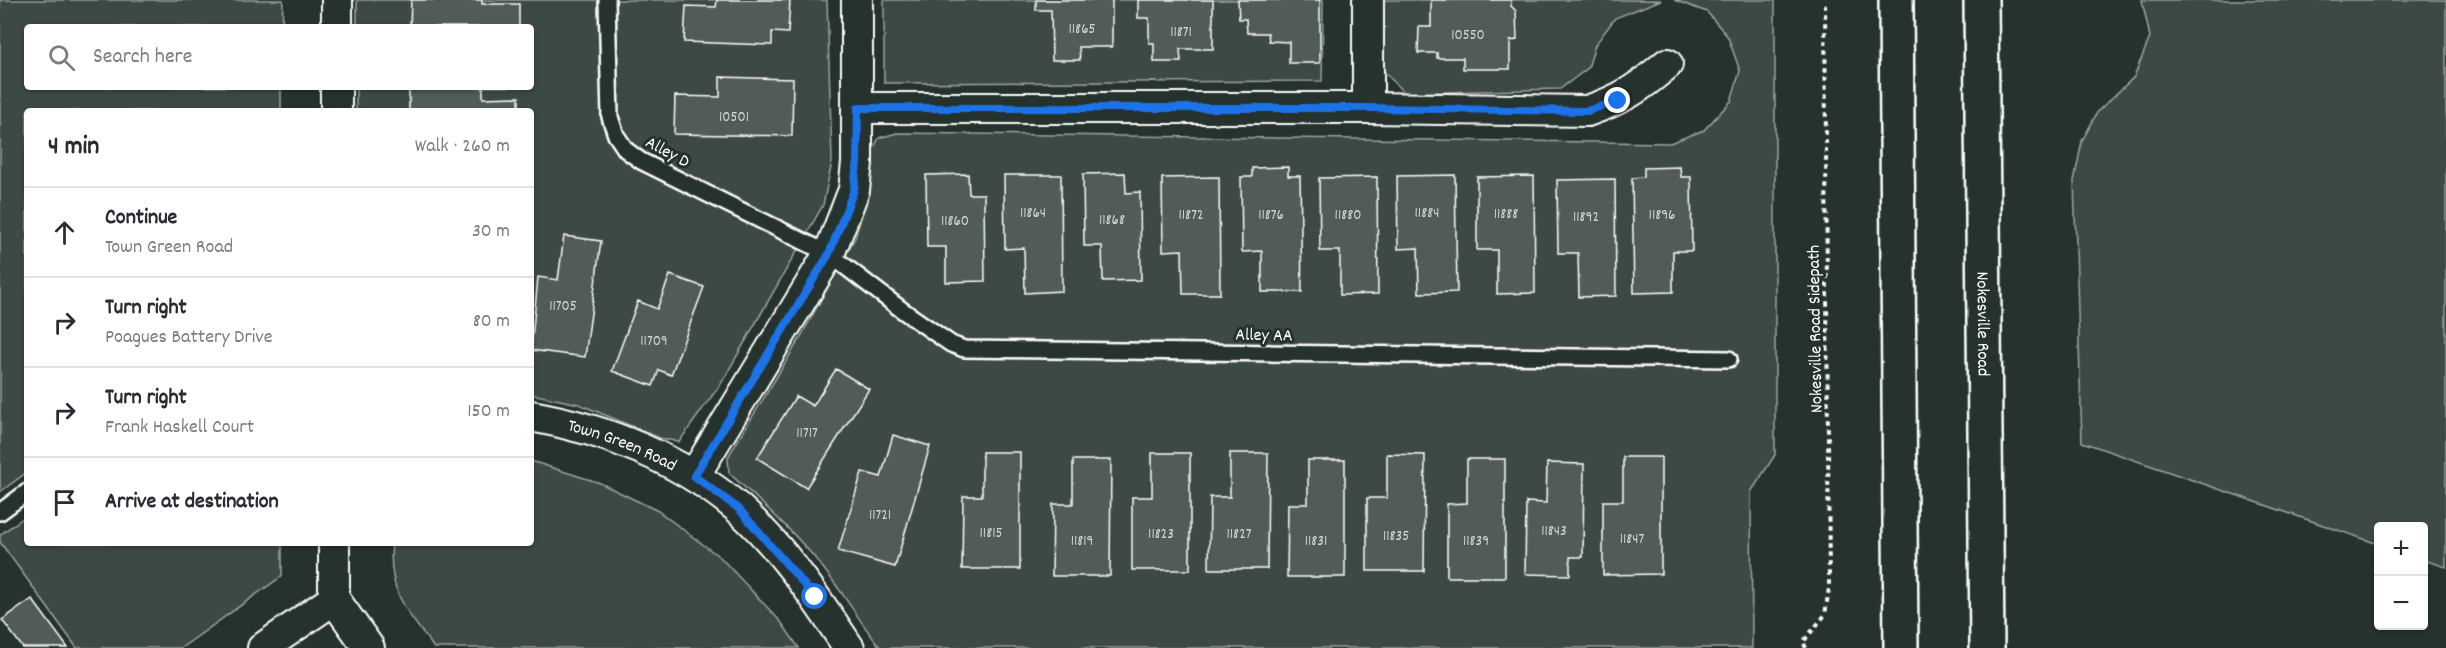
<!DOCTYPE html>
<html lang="en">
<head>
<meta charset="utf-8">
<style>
	:root { --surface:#fff; --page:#f7f7f7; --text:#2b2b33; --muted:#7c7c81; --line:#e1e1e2 }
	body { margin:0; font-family:Dekko,sans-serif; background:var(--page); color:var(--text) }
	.controls { position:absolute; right:18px; bottom:18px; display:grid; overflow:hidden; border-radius:6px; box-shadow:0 2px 4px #0004 }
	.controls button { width:54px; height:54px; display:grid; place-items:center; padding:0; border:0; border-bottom:2px solid var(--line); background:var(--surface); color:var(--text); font:30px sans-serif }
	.stop { position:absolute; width:18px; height:18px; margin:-14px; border:4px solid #1a73e8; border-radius:50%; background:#fff }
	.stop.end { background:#1a73e8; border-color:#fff; box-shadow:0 2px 6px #0008 }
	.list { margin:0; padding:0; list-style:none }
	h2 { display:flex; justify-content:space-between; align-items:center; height:78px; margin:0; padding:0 24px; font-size:26px }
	h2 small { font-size:20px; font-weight:400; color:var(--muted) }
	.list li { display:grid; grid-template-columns:39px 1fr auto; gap:18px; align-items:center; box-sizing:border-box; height:90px; padding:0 24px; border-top:2px solid var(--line) }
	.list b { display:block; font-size:22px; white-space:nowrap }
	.list p { margin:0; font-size:20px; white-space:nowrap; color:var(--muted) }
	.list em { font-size:20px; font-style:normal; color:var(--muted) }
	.icon { flex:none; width:33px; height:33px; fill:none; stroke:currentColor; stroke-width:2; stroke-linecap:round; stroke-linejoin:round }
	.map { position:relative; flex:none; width:2446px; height:648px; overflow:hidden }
	.search { position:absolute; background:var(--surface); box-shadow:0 2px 4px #0004; left:24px; top:24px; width:510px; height:66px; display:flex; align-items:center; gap:15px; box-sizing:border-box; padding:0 21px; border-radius:6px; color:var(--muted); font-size:22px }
	.panel { position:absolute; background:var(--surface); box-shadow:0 2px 4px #0004; left:24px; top:108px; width:510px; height:438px; border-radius:6px }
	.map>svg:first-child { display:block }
	.green { fill:#3e4944; stroke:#9ea4a2; stroke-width:1.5 }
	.building { fill:#515c57; stroke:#fff; stroke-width:1.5 }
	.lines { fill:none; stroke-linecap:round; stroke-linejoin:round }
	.service-casing { stroke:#fff; stroke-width:20 }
	.minor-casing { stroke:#fff; stroke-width:34 }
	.trunk-casing { stroke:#fff; stroke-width:38 }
	.path { stroke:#fff; stroke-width:4; stroke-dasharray:4.5 4.5; stroke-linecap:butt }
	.service { stroke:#26332d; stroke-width:15 }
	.minor { stroke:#26332d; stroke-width:30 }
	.trunk { stroke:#26332d; stroke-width:33 }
	.route { stroke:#1a73e8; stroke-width:8 }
	.labels { text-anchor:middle; stroke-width:6; stroke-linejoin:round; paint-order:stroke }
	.number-label { font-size:15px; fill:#d4d6d5 }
	.street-label { font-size:18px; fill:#fff; stroke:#26332d }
</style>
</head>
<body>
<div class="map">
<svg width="2446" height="648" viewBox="0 0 2446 648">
	<rect width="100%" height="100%" fill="#26332d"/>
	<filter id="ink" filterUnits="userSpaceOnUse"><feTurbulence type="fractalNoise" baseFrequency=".0167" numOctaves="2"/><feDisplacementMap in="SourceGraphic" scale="12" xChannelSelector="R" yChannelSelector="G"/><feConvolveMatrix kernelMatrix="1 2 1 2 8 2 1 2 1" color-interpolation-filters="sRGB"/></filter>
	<g filter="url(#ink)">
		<path class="green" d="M0,0H283L282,27H27V87H281V111H27V472L0,492Z
			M357,0H827L832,162L823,205L722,382L679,442L660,438L579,404L531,394V111H356V87H531V27H357Z
			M884,0H1323L1322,81L884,83Z
			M1383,0H1661L1615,18L1595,45L1588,68L1560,89L1404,93L1383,70Z
			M1674,0H1775V455L1751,492L1752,648H881C861,624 846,597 827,573C799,536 763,504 729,473L728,457L799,340L855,238L867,198L870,155L879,138L897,133L1670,143L1704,130L1731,101L1740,71L1728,37L1707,12Z
			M2142,0H2446V567L2424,560V526H2378V544L2082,442L2074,181L2082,141L2098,111L2134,77L2150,37Z
			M531,461L600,483L658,511L721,558L781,622L799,648H434C407,611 387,592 392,543H531Z
			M27,515V543H282V576L181,648H77L0,542V535Z"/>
		<path class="building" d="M411,0H482V4H519V27H410Z
			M717,0H790L788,33L772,32V45L684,42L686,6L716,7Z
			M1036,0H1112V47H1079L1080,60H1052L1051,10H1036Z
			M1138,0H1213V49H1180L1181,62H1154V43H1149V18H1138Z
			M1238,0H1320V63H1289V42L1269,41L1268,33H1247L1246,19H1239Z
			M1431,0H1511V6L1516,11L1517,40L1510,41V69H1463V58H1437V53H1418L1419,27H1431Z
			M720,77L793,79L792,136L674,134L675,96L720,97Z
			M409,87H483V98L519,97V111H409Z
			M1288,167V176H1300L1302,292H1262V251L1242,252L1241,177H1252V168Z
			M1680,167L1681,177H1691L1692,251H1673V292L1634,293L1632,178L1644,177V168Z
			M1125,173L1126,193L1140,192L1141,280L1103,281L1102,246H1084L1083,174Z
			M968,174L969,194H984L985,281L946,282V247H927L926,175Z
			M1004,175H1061L1062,291L1025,293L1024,248L1005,249Z
			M1455,175L1457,292L1419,293L1418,248L1398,249L1397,176Z
			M1534,176L1535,293L1497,294V250H1477V177Z
			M1219,177L1220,294H1183L1182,250L1163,251L1162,178Z
			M1377,177L1378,294L1340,295V251H1320L1319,178Z
			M1615,179L1616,296L1579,297L1578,253H1558L1557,180Z
			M564,236L601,241L585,357L531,350L538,277L558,280Z
			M670,275L704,287L671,375L659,370L653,386L612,371L638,301L657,309Z
			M836,369L869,389L806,488L757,458L796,396L813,406Z
			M893,435L930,446L895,567L838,551L862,472L881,477Z
			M982,452H1020V569H962L963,496H982Z
			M1152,453H1190V570H1132V497H1152Z
			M1230,453H1268L1267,569H1209L1210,497H1230Z
			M1387,454L1425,455L1424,571H1367V498H1387Z
			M1623,457H1661V574L1603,575V501H1623Z
			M1467,459H1505V577H1447V504L1467,503Z
			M1073,460H1111L1110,576H1052L1053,504H1073Z
			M1308,460H1345V577H1287L1288,504H1308Z
			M1547,463L1584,464L1583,557H1570V575L1525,574L1526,502L1546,503Z
			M32,599L68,648H23L2,620Z"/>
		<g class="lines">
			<g class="service-casing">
				<path id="service" d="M607,0L610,117L616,135L626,150L641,161L829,254L902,310L951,344L964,349L1729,359
					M0,512L27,492"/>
			</g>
			<g class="minor-casing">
				<g id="minor">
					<path d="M337,27V0"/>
					<path d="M858,108H1368L1587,111C1623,99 1639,88 1667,64"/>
					<path d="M1368,108V0"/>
					<path d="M336,111V87"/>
					<path id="s1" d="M531,416C605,429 680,459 738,508C782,547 817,599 849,648"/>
					<path d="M694,476L829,254L854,190L857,163V0"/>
					<path d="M334,543V599L369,648"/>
					<path d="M263,648L334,599"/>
				</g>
			</g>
			<g class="trunk-casing">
				<g id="trunk">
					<path d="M1896,0L1901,648"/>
					<path id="s2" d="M1981,0L1987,648"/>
				</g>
			</g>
			<path class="path" d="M1806,648L1803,642L1825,615L1829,588L1825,0"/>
			<use href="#service" class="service"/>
			<use href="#minor" class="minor"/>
			<use href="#trunk" class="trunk"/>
		</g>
	</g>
	<g class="lines" filter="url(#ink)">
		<path class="route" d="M815,597L739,509L694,476L829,254L854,190L857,163L858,108H1368L1587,111L1618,101"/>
	</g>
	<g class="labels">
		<g class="number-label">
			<text x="1082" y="33">11865</text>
			<text x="1181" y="36">11871</text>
			<text x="1468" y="39">10550</text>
			<text x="734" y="121">10501</text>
			<text x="1033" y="217">11864</text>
			<text x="1427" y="217">11884</text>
			<text x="1506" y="218">11888</text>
			<text x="1191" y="219">11872</text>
			<text x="1271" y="219">11876</text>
			<text x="1348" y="219">11880</text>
			<text x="1662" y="219">11896</text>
			<text x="1586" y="221">11892</text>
			<text x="1112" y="224">11868</text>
			<text x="955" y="225">11860</text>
			<text x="563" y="310">11705</text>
			<text x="654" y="345">11709</text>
			<text x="807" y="437">11717</text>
			<text x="880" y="519">11721</text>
			<text x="1554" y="535">11843</text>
			<text x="991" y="537">11815</text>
			<text x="1161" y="538">11823</text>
			<text x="1239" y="538">11827</text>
			<text x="1396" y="540">11835</text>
			<text x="1632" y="543">11847</text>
			<text x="1082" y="545">11819</text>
			<text x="1316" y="545">11831</text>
			<text x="1476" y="545">11839</text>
		</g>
		<g class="street-label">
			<text transform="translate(668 151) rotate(28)" y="6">Alley D</text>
			<text dy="6" stroke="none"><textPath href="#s2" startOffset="324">Nokesville Road</textPath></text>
			<text transform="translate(1814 329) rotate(-91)" y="6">Nokesville Road Sidepath</text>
			<text transform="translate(1264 334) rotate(1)" y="6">Alley AA</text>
			<text dy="6" stroke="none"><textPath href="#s1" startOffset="96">Town Green Road</textPath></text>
		</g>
	</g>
</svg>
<div class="controls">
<button>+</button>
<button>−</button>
</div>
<div class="stop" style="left:815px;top:597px"></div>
<div class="stop end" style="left:1618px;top:101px"></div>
<div class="search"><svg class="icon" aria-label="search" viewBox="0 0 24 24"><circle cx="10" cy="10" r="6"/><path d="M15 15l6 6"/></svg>Search here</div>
<section class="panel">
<h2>4 min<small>Walk · 260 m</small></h2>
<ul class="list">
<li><svg class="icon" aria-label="ahead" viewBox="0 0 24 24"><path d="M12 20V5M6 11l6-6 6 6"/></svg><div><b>Continue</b><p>Town Green Road</p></div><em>30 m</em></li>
<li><svg class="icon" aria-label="right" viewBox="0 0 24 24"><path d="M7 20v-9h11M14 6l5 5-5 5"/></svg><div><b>Turn right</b><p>Poagues Battery Drive</p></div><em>80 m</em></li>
<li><svg class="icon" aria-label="right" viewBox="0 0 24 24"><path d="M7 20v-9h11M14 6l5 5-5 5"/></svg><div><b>Turn right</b><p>Frank Haskell Court</p></div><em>150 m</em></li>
<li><svg class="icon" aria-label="arrive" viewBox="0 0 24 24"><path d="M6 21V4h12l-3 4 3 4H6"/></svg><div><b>Arrive at destination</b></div></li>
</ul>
</section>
</div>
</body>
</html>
